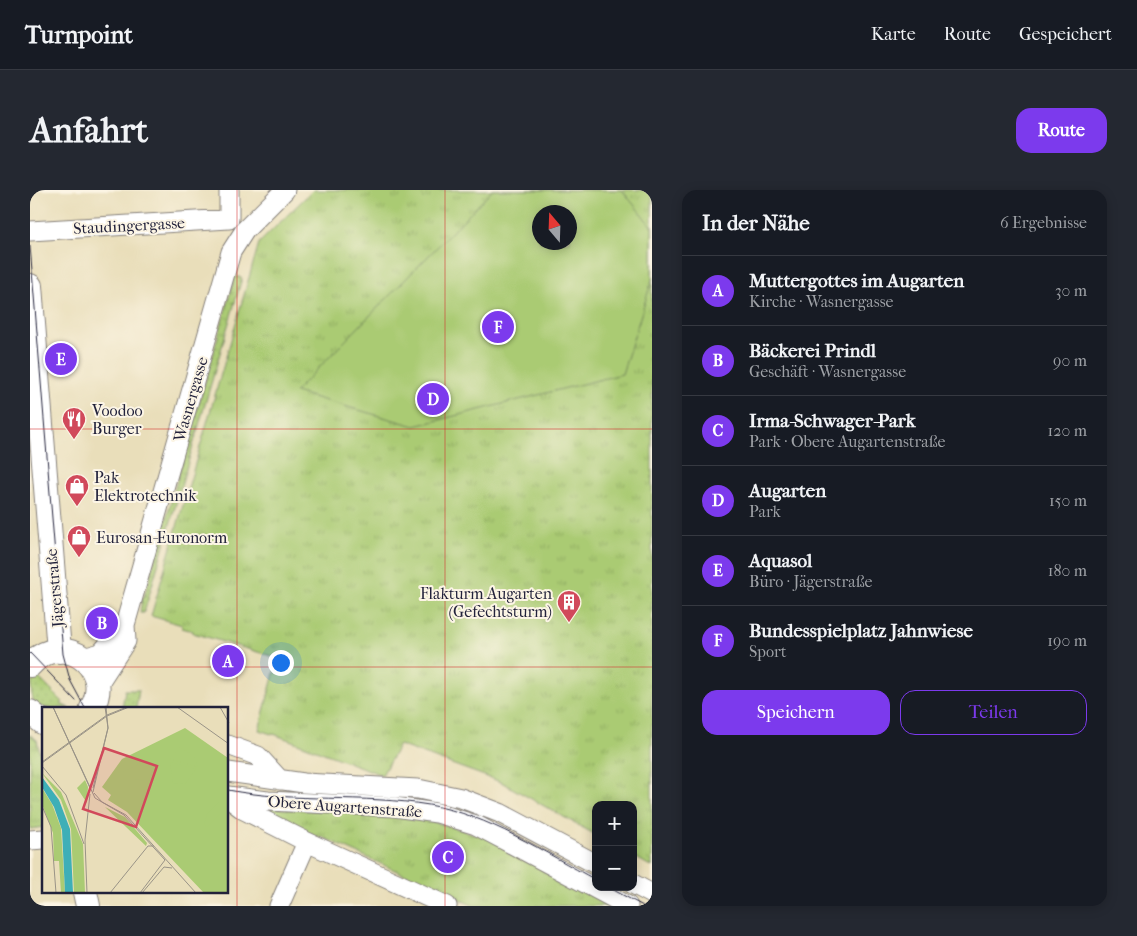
<!DOCTYPE html>
<html lang="de">
<head>
<meta charset="utf-8">
<style>
	:root { --surface:#171b24; --page:#242831; --text:#f1f3f6; --muted:#9ea1a6; --line:#363941; --accent:#7c3aed }
	body { margin:0; font-family:"IM FELL French Canon",serif; background:var(--page); color:var(--text) }
	.controls { position:absolute; right:15px; bottom:15px; display:grid; overflow:hidden; border-radius:10px; box-shadow:0 2px 12px #0003 }
	.controls button { width:45px; height:45px; display:grid; place-items:center; padding:0; border:0; border-bottom:1px solid var(--line); background:var(--surface); color:var(--text); font:25px sans-serif }
	.compass { position:absolute; left:502px; top:15px; width:45px; height:45px; border-radius:50%; background:var(--surface); box-shadow:0 2px 12px #0003; rotate:341deg }
	.you { position:absolute; left:250px; top:472px; width:18px; height:18px; margin:-12px; border:4px solid #fff; border-radius:50%; background:#1a73e8; box-shadow:0 0 0 8px #1a73e833 }
	.badge { display:grid; place-items:center; width:32px; height:32px; border-radius:50%; background:var(--accent); color:#fff; font-size:16px; font-weight:700 }
	.pin { position:absolute; translate:-50% -50%; border:2px solid #fff; box-shadow:0 1px 5px #0006 }
	.list { margin:0; padding:0; list-style:none }
	h2 { display:flex; justify-content:space-between; align-items:center; height:65px; margin:0; padding:0 20px; font-size:21px }
	h2 small { font-size:16px; font-weight:400; color:var(--muted) }
	.list li { display:grid; grid-template-columns:32px 1fr auto; gap:15px; align-items:center; box-sizing:border-box; height:70px; padding:0 20px; border-top:1px solid var(--line) }
	.list b { display:block; font-size:19px; white-space:nowrap }
	.list p { margin:0; font-size:16px; white-space:nowrap; color:var(--muted) }
	.list em { font-size:16px; font-style:normal; color:var(--muted) }
	.actions { display:flex; gap:10px; padding:15px 20px }
	.actions a { flex:1; padding:11px 0; border:1px solid var(--accent); border-radius:15px; text-align:center; font-size:18px; color:var(--accent) }
	.actions .main { background:var(--accent); color:#fff }
	.map { position:relative; flex:none; width:622px; height:716px; overflow:hidden; border-radius:15px }
	header { display:flex; align-items:center; gap:30px; box-sizing:border-box; height:70px; padding:0 25px; background:var(--surface); border-bottom:1px solid var(--line) }
	header strong { font-size:24px }
	nav { display:flex; gap:28px; margin-inline-start:auto; font-size:18px }
	.intro { display:flex; align-items:center; justify-content:space-between; box-sizing:border-box; height:120px; padding:0 30px }
	h1 { margin:0; font-size:35px }
	.button { padding:12px 22px; border-radius:15px; background:var(--accent); color:#fff; font-size:18px; font-weight:700 }
	main { display:flex; gap:30px; padding:0 30px }
	aside { flex:1; background:var(--surface); border-radius:15px; box-shadow:0 2px 12px #0003 }
	.map>svg:first-child { display:block }
	.grass { fill:url(#grass-dots); stroke:#667657 }
	.park { fill:url(#park-tufts); stroke:#667657; fill-rule:evenodd }
	.pitch { fill:#aacb73; stroke:#667657; fill-rule:evenodd }
	.lines { fill:none; stroke-linecap:round; stroke-linejoin:round }
	.minor-casing { stroke:#86807a; stroke-width:21 }
	.major-casing { stroke:#86807a; stroke-width:26 }
	.minor { stroke:#fff; stroke-width:19 }
	.major { stroke:#fff; stroke-width:24 }
	.tram { stroke:#22223b; stroke-width:1 }
	.grid { fill:none; stroke:#d62828; stroke-width:1; stroke-opacity:0.55 }
	.labels { text-anchor:middle; stroke-width:4; stroke-linejoin:round; paint-order:stroke }
	.street-label { font-size:16px; fill:#22223b; stroke:#fcf5e5 }
	.poi-label { font-size:16px; fill:#22223b; stroke:#fcf5e5; text-anchor:start }
	.inset-road { fill:none; stroke:#999387; stroke-width:1 }
	.view { fill:#d1495b; fill-opacity:0.15; stroke:#d1495b; stroke-width:2.5 }
	.inset-edge { fill:none; stroke:#22223b; stroke-width:2.5 }
</style>
</head>
<body>
<header>
<strong>Turnpoint</strong>
<nav><a>Karte</a><a>Route</a><a>Gespeichert</a></nav>
</header>
<div class="intro"><h1>Anfahrt</h1><a class="button">Route</a></div>
<main>
<div class="map">
<svg width="622" height="716" viewBox="0 0 622 716">
	<defs>
		<pattern id="grass-dots" width="8" height="8" patternUnits="userSpaceOnUse" patternTransform="scale(1.25)"><rect width="8" height="8" fill="#aacb73"/><path d="M2 2h.1M6 6h.1" fill="none" stroke="#92ae64" stroke-width="1.8" stroke-linecap="round"/></pattern>
		<pattern id="park-tufts" width="24" height="20" patternUnits="userSpaceOnUse" patternTransform="scale(1.25)"><rect width="24" height="20" fill="#aacb73"/><path d="M3 7l-1-3M5 7V3M7 7l1-3M15 17l-1-3M17 17v-4M19 17l1-3" fill="none" stroke="#92ae64"/></pattern>
	</defs>
	<rect width="100%" height="100%" fill="#fcf5e5"/>
	<filter id="ink" filterUnits="userSpaceOnUse"><feTurbulence type="fractalNoise" baseFrequency=".02" numOctaves="2"/><feDisplacementMap in="SourceGraphic" scale="10" xChannelSelector="R" yChannelSelector="G"/><feConvolveMatrix kernelMatrix="1 2 1 2 8 2 1 2 1" color-interpolation-filters="sRGB"/></filter>
	<filter id="wash" filterUnits="userSpaceOnUse"><feTurbulence type="fractalNoise" baseFrequency=".0096" numOctaves="4" result="noise"/><feDisplacementMap in="SourceGraphic" scale="20" xChannelSelector="R" yChannelSelector="G"/><feGaussianBlur stdDeviation="1.12" result="paint"/><feColorMatrix in="noise" values="0 0 0 0 0 0 0 0 0 0 0 0 0 0 0 0 0 1.4 0 .05"/><feComposite in="paint" operator="in"/></filter>
	<g filter="url(#wash)">
		<rect width="100%" height="100%" fill="#e9deba"/>
		<path class="grass" d="M205,86L212,88L114,423H110L112,408L114,407Z
			M5,484L33,512L31,514L39,518H14L5,514C0,503 0,494 5,484Z
			M95,500H109L106,518H92Z"/>
		<path class="park" d="M283,0H622V677L603,666V615H566V645L471,592L369,555L352,585L241,543V544L229,540L248,468L163,443V441L152,438V435L121,426L229,53ZM510,22H540V52H510Z
			M0,545L7,550L14,583V637L0,639Z
			M223,617L385,626L468,651L589,716H444L292,647L291,649Z"/>
		<path class="pitch" d="M463,0H592L622,37V90L592,184L385,236L265,202ZM510,22H540V52H510Z"/>
	</g>
	<g filter="url(#ink)">
		<g class="lines">
			<g class="minor-casing">
				<path id="minor" d="M0,41L199,29V0
					M53,468L71,463L91,440
					M68,494L96,451L95,435L201,62L215,40L255,0
					M198,555L228,566L250,590
					M198,582L274,593L388,599L431,608L470,623L566,674
					M198,606L238,611L364,617L407,623L446,635L598,716
					M198,608L214,620L277,652L417,716
					M0,650L14,649
					M603,694L622,704
					M249,716L277,652"/>
			</g>
			<g class="major-casing">
				<path id="major" d="M0,96L29,461
					M0,475C31,439 85,476 62,518
					M0,522L14,533
					M55,702L58,716"/>
			</g>
			<use href="#minor" class="minor"/>
			<use href="#major" class="major"/>
			<path class="tram" d="M0,56L33,464L40,490L55,518
				M0,463L46,511
				M198,600C264,613 333,604 399,615C459,625 513,662 566,690
				M578,697L613,716"/>
		</g>
	</g>
	<path class="grid" d="M207,0V716M415,0V716M0,239H622M0,477H622"/>
	<defs>
		<g id="restaurant-pin" transform="scale(1.25)"><path d="M0 17L-7.5 6A9.5 9.5 0 1 1 7.5 6Z" fill="#d1495b" stroke="#fcf5e5"/><path d="M-5-6h1v4h1v-4h1v4h1v-4h1v5L-1.5 .5V6h-2V.5L-5-1ZM5-6V6H3V1.5H1.5Q1.5-4 5-6Z" fill="#fff"/></g>
		<g id="shop-pin" transform="scale(1.25)"><path d="M0 17L-7.5 6A9.5 9.5 0 1 1 7.5 6Z" fill="#d1495b" stroke="#fcf5e5"/><path d="M-5-2.5h2.3a2.7 3.5 0 0 1 5.4 0H5L5.5 6h-11ZM-1.5-2.5h3a1.5 2.3 0 0 0-3 0Z" fill="#fff"/></g>
		<g id="building-pin" transform="scale(1.25)"><path d="M0 17L-7.5 6A9.5 9.5 0 1 1 7.5 6Z" fill="#d1495b" stroke="#fcf5e5"/><path d="M-4-6H4V6H1V3H-1V6H-4ZM-2.5-4.3h1.7v1.8h-1.7ZM.8-4.3h1.7v1.8H.8ZM-2.5-1h1.7V.8h-1.7ZM.8-1h1.7V.8H.8Z" fill="#fff"/></g>
	</defs>
	<g fill-rule="evenodd">
		<use href="#restaurant-pin" x="44" y="229"/>
		<use href="#shop-pin" x="47" y="296"/>
		<use href="#shop-pin" x="49" y="347"/>
		<use href="#building-pin" x="539" y="412"/>
	</g>
	<g class="labels">
		<g class="street-label">
			<text transform="translate(99 35) rotate(-3)" y="6">Staudingergasse</text>
			<text transform="translate(160 209) rotate(-74)" y="6">Wasnergasse</text>
			<text transform="translate(24 398) rotate(-95)" y="6">Jägerstraße</text>
			<text transform="translate(315 616) rotate(4)" y="6">Obere Augartenstraße</text>
		</g>
		<g class="poi-label">
			<text x="62" y="226">Voodoo<tspan x="62" dy="18">Burger</tspan></text>
			<text x="64" y="293">Pak<tspan x="64" dy="18">Elektrotechnik</tspan></text>
			<text x="66" y="353">Eurosan-Euronorm</text>
			<text x="522" y="409" text-anchor="end">Flakturm Augarten<tspan x="522" dy="18">(Gefechtsturm)</tspan></text>
		</g>
	</g>
	<g transform="translate(12 517)">
		<rect width="186" height="186" fill="#e9deba"/>
		<path d="M143,21L186,51V186H162L85,105L66,93L69,88L60,80L80,52ZM0,66L19,85L41,137L43,186H32L29,122L19,93ZM43,73L46,80L45,96L35,81ZM0,81L10,97L19,121L23,186H19L17,154H12L11,126L0,97ZM63,100L83,110L105,136L104,139Z" fill="#aacb73"/>
		<path d="M138,40L152,49L156,60L128,52ZM108,51L115,64L107,74L88,72L79,66ZM128,56V55L154,62L143,77L131,76ZM178,94L183,102L165,120L162,118L165,107Z" fill="#aacb73"/>
		<path d="M0,70L17,93L28,122L31,186H23L20,123L12,100L0,80Z" fill="#3eafb7"/>
		<path class="inset-road" d="M11,0L48,81M11,0L53,91L82,108L123,153L98,186M135,0L187,37M178,0L187,16M65,9L87,0M0,55L65,8L85,0M0,56L65,9M0,59L24,88L42,137M51,81L66,21L64,0M51,85L66,21L63,0M52,86L60,95L84,108L154,186M0,99L9,120L14,186M45,186L43,133L48,87M68,186L106,139H112M100,186L122,160L130,161"/>
		<path class="view" d="M62,41L115,59L94,120L41,102Z"/>
		<rect width="186" height="186" class="inset-edge"/>
	</g>
</svg>
<div class="controls">
<button>+</button>
<button>−</button>
</div>
<svg class="compass" viewBox="-18 -18 36 36"><path d="M0-13l5 13h-10z" fill="#e53935"/><path d="M0 13l5-13h-10z" fill="#9ea1a6"/></svg>
<div class="you"></div>
<div class="pin badge" style="left:198px;top:471px">A</div>
<div class="pin badge" style="left:72px;top:433px">B</div>
<div class="pin badge" style="left:418px;top:667px">C</div>
<div class="pin badge" style="left:403px;top:209px">D</div>
<div class="pin badge" style="left:31px;top:169px">E</div>
<div class="pin badge" style="left:468px;top:137px">F</div>
</div>
<aside>
<h2>In der Nähe<small>6 Ergebnisse</small></h2>
<ul class="list">
<li><span class="badge">A</span><div><b>Muttergottes im Augarten</b><p>Kirche · Wasnergasse</p></div><em>30 m</em></li>
<li><span class="badge">B</span><div><b>Bäckerei Prindl</b><p>Geschäft · Wasnergasse</p></div><em>90 m</em></li>
<li><span class="badge">C</span><div><b>Irma-Schwager-Park</b><p>Park · Obere Augartenstraße</p></div><em>120 m</em></li>
<li><span class="badge">D</span><div><b>Augarten</b><p>Park</p></div><em>150 m</em></li>
<li><span class="badge">E</span><div><b>Aquasol</b><p>Büro · Jägerstraße</p></div><em>180 m</em></li>
<li><span class="badge">F</span><div><b>Bundesspielplatz Jahnwiese</b><p>Sport</p></div><em>190 m</em></li>
</ul>
<div class="actions"><a class="main">Speichern</a><a>Teilen</a></div>
</aside>
</main>
</body>
</html>
